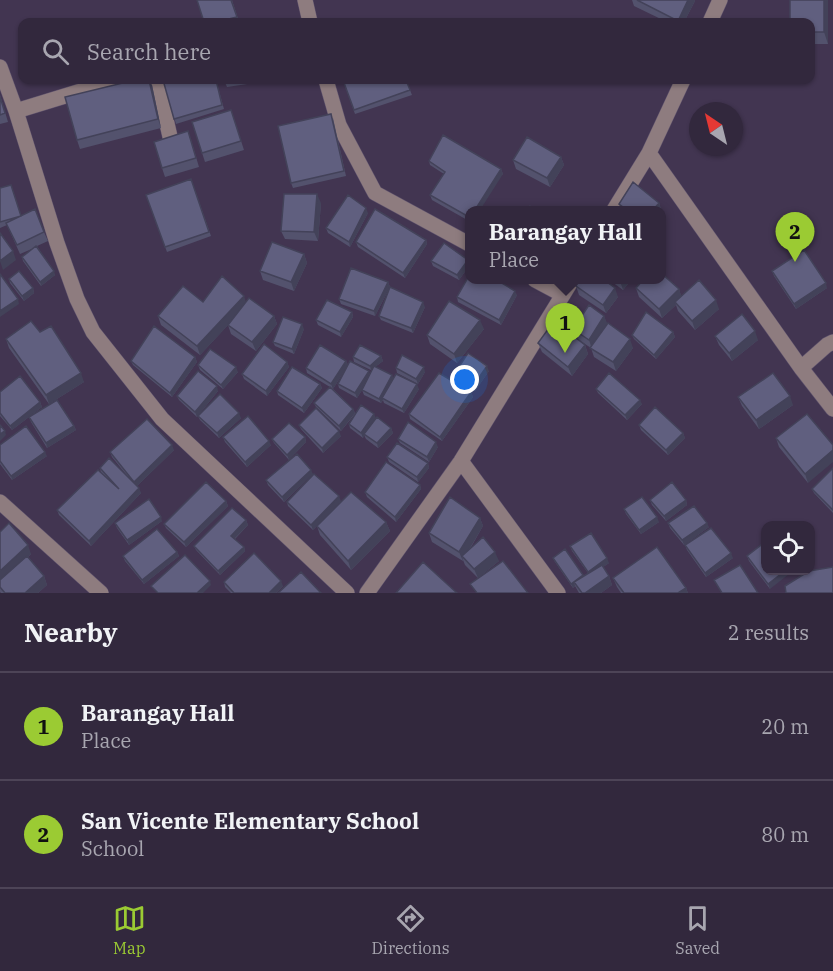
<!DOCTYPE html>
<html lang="en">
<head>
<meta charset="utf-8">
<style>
	:root { --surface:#32283d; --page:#3d3448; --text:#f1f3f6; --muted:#a8a6b0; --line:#4d4457; --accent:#9bcb33 }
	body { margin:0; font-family:"IBM Plex Serif",serif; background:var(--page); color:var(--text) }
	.controls { position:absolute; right:18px; bottom:18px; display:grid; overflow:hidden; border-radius:12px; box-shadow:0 2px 4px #0004 }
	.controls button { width:54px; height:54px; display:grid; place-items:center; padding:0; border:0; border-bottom:2px solid var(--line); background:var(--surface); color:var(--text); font:30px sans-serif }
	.compass { position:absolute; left:689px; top:102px; width:54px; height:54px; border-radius:50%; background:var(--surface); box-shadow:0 2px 4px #0004; rotate:325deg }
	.you { position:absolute; left:465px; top:380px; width:21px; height:21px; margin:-15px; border:4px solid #fff; border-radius:50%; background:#1a73e8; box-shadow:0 0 0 9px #1a73e833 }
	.badge { display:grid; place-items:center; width:39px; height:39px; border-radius:50%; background:var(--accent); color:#111; font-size:20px; font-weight:700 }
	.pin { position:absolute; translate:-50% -50px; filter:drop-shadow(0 2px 3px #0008) }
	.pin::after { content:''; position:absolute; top:32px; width:21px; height:18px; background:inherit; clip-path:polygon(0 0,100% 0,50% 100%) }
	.popup { position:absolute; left:465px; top:206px; width:201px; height:78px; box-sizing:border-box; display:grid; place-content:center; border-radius:12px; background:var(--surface); filter:drop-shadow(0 2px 4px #0005); font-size:20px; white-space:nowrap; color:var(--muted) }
	.popup b { font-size:22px; color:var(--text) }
	.popup::after { content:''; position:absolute; left:50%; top:100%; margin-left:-12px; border:12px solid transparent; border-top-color:var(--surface) }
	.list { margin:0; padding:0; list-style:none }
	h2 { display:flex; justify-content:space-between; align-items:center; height:78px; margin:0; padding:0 24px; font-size:26px }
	h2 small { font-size:20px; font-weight:400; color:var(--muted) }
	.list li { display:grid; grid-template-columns:39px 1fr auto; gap:18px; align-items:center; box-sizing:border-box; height:108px; padding:0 24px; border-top:2px solid var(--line) }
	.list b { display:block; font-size:22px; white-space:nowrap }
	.list p { margin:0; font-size:20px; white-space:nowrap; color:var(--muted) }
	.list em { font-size:20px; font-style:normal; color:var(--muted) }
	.icon { flex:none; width:33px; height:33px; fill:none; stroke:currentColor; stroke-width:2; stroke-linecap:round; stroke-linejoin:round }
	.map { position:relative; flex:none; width:833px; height:593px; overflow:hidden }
	.search { position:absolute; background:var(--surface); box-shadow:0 2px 4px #0004; left:18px; right:18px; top:18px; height:66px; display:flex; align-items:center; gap:15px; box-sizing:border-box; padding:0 21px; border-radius:12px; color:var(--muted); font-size:22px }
	.sheet { height:294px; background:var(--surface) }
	nav { display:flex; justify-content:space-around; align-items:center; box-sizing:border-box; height:84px; border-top:2px solid var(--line); background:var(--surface); font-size:16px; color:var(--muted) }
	nav a { display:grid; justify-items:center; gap:3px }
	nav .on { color:var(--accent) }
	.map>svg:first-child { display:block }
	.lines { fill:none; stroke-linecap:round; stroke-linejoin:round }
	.minor-casing { stroke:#5f536d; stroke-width:16 }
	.minor { stroke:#8e7c7f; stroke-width:15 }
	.wall { fill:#53526d }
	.shaded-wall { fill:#434259 }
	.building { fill:#605f7f; stroke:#434259; stroke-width:1.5 }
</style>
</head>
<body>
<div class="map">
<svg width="833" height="593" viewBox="0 0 833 593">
	<rect width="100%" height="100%" fill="#423551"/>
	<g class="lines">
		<g class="minor-casing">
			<path id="minor" d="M305,0L310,22
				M710,22L720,0
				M0,67L16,111L57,243L77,299L93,332L162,419L347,593
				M157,80L171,141
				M326,80L339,125L375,193L469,244
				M16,111L117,80
				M649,153L801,368L833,409
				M614,210L649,153L683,80
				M535,280L563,295
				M801,368L827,345L833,342
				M461,461L558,593
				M0,502L101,593
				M367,593L461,461L572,280"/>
		</g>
		<use href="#minor" class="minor"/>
	</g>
	<path class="wall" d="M232,0L239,22H204Z
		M632,0H694L695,1L684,22H667L634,6Z
		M790,0H828V44H810V22Z
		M163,80H216L224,109L176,124Z
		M224,80H276L227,87Z
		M343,80H406L412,95L355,114Z
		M152,85L161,128L80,149L77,140Z
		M0,95L8,122L0,124Z
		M231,110L244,150L205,162L192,122Z
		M333,118L346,176L293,188L291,183Z
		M191,140L199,167L165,177L162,168Z
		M561,157L564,165L550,187L516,169L513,160Z
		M429,161L501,169L503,174L469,210V221L432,200L430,195L444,174L430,165Z
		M191,179L211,236L167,252L146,195Z
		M633,182L659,203L662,212L661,213V210H621L619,204Z
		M0,188L21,215L44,232L48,241L37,246L55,275L41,286L23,261L22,257L34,248L20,254L7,225L0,228Z
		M321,203L318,241L285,239L281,231Z
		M368,213L350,247L328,233L326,228Z
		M426,240L427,244L405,278L358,247L356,242Z
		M304,254L307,263L294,291L263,280L260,271Z
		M468,260L469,266L459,280L433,266L431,261Z
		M772,271L827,288L796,309L774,276Z
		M9,279L33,288L34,293L24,301L10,283Z
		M608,279H632L623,290Z
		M388,282L390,287L375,316L341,304L339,299Z
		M576,286L618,297L606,313L579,295Z
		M636,288L679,289L681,296L719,309L695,330L678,311L676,305L662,318L639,297Z
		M517,295L501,325L458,302L457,297Z
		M203,302H246L274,316L277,324L256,351L231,334L228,325L200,355L161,325L158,316Z
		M425,307L413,333L381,320L379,316Z
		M352,312L353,317L341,337L318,325L316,320Z
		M604,316L607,325L633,348L616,371L594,357L591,348L576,338L573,329Z
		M304,329L294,354L275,346L273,342Z
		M484,329L457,363L430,344L427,335Z
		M40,332L84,382L49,404L9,348L6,339Z
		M673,332L675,337L656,359L634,339L632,335Z
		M715,336L758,340L732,361L719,345Z
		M538,343L585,345L588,354L572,376L542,352Z
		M381,356L383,361L375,367L393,378L419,389L404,413L384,403L383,400L381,403L364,395L362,390L367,382L357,398L339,388L338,384L370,375L373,369L371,370L354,362L353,357Z
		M195,357L197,362L172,397L133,365L131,361Z
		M346,361L348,365L333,389L353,409L355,413L376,418L391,428L393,433L378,448L366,439L364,435L363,438L350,428L349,424L355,414L341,431L316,407L314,403L330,387L307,373L306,368Z
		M287,362L289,367L267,396L244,379L242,374Z
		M198,365L238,372L223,389L200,370Z
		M396,368L425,372L418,384L397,373Z
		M489,371L475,391L456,378L455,373Z
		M320,384L322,388L304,413L278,395L277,391Z
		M596,389L642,404L627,420L598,393Z
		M218,391L197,417L179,400L177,396Z
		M0,392L40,402L42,407L12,430L0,416Z
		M471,392L473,397L442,441L410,419L409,414Z
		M738,397L793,405L759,429L742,406Z
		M807,414L808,483L779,447L776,438Z
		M198,416L241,418L219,438L200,420Z
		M29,417L74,426L76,430L47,448L31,422Z
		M299,425L341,436L323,453L301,429Z
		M639,425L683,433L685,438L668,455L641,430Z
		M223,437L271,445L247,467L225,442Z
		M305,437L306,442L289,460L274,443L272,439Z
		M398,439L438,447L429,462L400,443Z
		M0,445L47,456L12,480L0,464Z
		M174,450L137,486L141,493L91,546L59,515L57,510L105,477L101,473L100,468L128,477L112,457L110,452Z
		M387,457L428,463L429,468L418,482L389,462Z
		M833,468V513L814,493L812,489Z
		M313,474L284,502L268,485L266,480Z
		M420,485L421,489L396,522L367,497L365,492Z
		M650,500H686L687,505L666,521L652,505Z
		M226,501L228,506L186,547L166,528L164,524Z
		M341,501L313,530L288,506L287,502Z
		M624,509L659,522L641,534L626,514Z
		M480,518L483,526L470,549L499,561L478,578L465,565L463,560V561L432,542L429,533Z
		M246,520L248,525L235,539L244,547L245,551L220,575L196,550L194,546Z
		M162,521L129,545L117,528L115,523Z
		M386,522L390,531L351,570L320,535L317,526Z
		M668,523L709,527L684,545L670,528Z
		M0,532L31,554L28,557L44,576L47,585L38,593H1L0,592Z
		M765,542L770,589L749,561L747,556Z
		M685,545L733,558L706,577L687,550Z
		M570,546L609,563L603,567L609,576L612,585L601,593H579L575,586L573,588L555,562L553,558L584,576L588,573L572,551Z
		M177,552L179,556L144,584L125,561L123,556Z
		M613,578L686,588L688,593H621L617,587Z
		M224,582L283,586L276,593H231L225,587Z"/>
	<path class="shaded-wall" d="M688,0H694L695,1L684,22H679L678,21Z
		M824,0H828V44L824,32Z
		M149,80L152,85L161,128L158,119Z
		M561,157L564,165L550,187L547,178Z
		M501,169L503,174L480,210H475Z
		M317,194L321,203L318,241L314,232Z
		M659,203L662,212L661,213V210H653Z
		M366,208L368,213L350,247L349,242Z
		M426,240L427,244L405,278L403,273Z
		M13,251L16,260L3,270L0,261Z
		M304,254L307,263L294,291L291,282Z
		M468,260L469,266L459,280L457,275Z
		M54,271L55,275L41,286L40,282Z
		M621,279H632L623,290L620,281Z
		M388,282L390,287L375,316L374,311Z
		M826,283L827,288L796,309L794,304Z
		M33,288L34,293L24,301L22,296Z
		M615,288L618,297L606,313L603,305Z
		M679,289L682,298L675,302L676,305L662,318L659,309Z
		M515,291L517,295L501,325L499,320Z
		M244,296L247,305L200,355L197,346Z
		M18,299L19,304L0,317V311Z
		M716,300L719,309L695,330L692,321Z
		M423,302L425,307L413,333L411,328Z
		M352,312L353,317L341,337L340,332Z
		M274,316L277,324L256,351L252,342Z
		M604,316L608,325L592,349L589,340Z
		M480,320L484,329L457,363L454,354Z
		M302,324L304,329L294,354L292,349Z
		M755,331L758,340L732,361L729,353Z
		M673,332L675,337L656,359L654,355Z
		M630,339L633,348L616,371L613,362Z
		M585,345L588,354L572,376L568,367Z
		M381,356L383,361L371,370L370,366Z
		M195,357L197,362L172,397L170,393Z
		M346,361L348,365L333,389L331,384Z
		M287,362L289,367L267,396L266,391Z
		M487,366L489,371L475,391L473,386Z
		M236,367L238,372L223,389L221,385Z
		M424,367L425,372L418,384L416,379Z
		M369,371L371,376L357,398L355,393Z
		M81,373L84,382L49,404L46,395Z
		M392,375L394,379L381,403L379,399Z
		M320,384L322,388L304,413L302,408Z
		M417,384L419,389L404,413L402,409Z
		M217,386L218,391L197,417L195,412Z
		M471,392L473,397L442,441L440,437Z
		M790,396L793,405L759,429L756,420Z
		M640,400L642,404L627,420L625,415Z
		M40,402L42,407L12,430L10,426Z
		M353,409L355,413L341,431L339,426Z
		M239,413L241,418L219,438L217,433Z
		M374,414L376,418L363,438L361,433Z
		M74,426L76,430L47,448L46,443Z
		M391,428L393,433L378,448L377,443Z
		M5,431L6,435L0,441V434Z
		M339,431L341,436L323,453L322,448Z
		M683,433L685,438L668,455L666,450Z
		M305,437L306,442L289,460L287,455Z
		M269,441L271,445L247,467L245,462Z
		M436,442L438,447L429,462L427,457Z
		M172,445L174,450L136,487L134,482Z
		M833,450V462L808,483L805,474Z
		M45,452L47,456L12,480L11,476Z
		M428,463L429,468L418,482L417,477Z
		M311,470L313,474L284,502L282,497Z
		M420,485L421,489L396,522L395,517Z
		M139,488L141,493L91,546L89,541Z
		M339,496L341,501L313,530L311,525Z
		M686,500L687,505L666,521L664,516Z
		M226,501L228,506L186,547L184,542Z
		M161,517L162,521L129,545L127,540Z
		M657,517L659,522L641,534L639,530Z
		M480,518L483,526L464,558L462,556L463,560V561L459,552Z
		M246,520L248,525L233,540L231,536Z
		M386,522L390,531L351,570L348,561Z
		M707,523L709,527L684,545L682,540Z
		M28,545L31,554L0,583V571Z
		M244,547L245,551L220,575L218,571Z
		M177,552L179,556L144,584L142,580Z
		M495,552L499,561L478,578L474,569Z
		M731,553L733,558L706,577L705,573Z
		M607,558L609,563L590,576L588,572Z
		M786,570H794L770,589L768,584Z
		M583,575L585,580L574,582L575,586L573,588L571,584Z
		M44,576L47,585L38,593H25Z
		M609,576L612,585L601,593H585Z
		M210,581L211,585L203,593H197Z
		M281,581L283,586L276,593H269Z
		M686,588L688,593H678Z"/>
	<path class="building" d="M197,0H231L237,17L216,22H204Z
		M637,0H688L678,21Z
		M790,0H824V32H810V22H790Z
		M135,80H149L158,119L77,140L65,97Z
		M163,80H216L222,105L174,119Z
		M224,80H245L225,83Z
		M343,80H406L410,90L354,110Z
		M0,97L5,113L0,115Z
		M231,110L241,141L202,153L192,122Z
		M331,114L344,171L291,183L278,126Z
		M188,131L196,158L162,168L154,142Z
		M443,135L501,169L475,210H469V217L430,195L445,172L429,161Z
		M527,137L561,157L547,178L513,160Z
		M191,179L209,232L165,247L146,195Z
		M633,182L659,203L653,210H627L619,204Z
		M11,185L21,216L0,222V188Z
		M284,194H317L314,232L281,231Z
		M348,195L366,208L349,242L326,228Z
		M530,206L536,210H527Z
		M35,209L44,232L17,245L6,223Z
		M375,209L426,240L403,273L356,242Z
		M0,233L13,251L0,261Z
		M272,242L304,254L291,282L260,271Z
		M444,243L468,260L457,275L431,261Z
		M36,246L54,271L40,282L22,257Z
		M804,250L826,283L794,304L772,271Z
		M351,268L388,282L374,311L339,299Z
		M19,271L33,288L22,296L9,279Z
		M661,273L679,289L659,309L636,288L644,279H661Z
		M0,274L18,299L0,311Z
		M222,276L244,296L197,346L158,316L183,286L203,302Z
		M469,276V279H495L515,291L499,320L457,297Z
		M580,279H603L615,288L603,305L576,286Z
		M699,280L716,300L692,321L675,302Z
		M390,287L423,302L411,328L379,316Z
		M249,298L274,316L252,342L228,325Z
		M327,300L352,312L340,332L316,320Z
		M449,301L480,320L454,354L427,335Z
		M589,305L604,316L589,340L573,329Z
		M646,312L673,332L654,355L632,335Z
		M742,314L755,331L729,353L715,336Z
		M283,317L302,324L292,349L273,342Z
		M31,321L40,332L51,326L81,373L46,395L6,339Z
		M554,321L585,345L568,367L538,343Z
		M608,323L630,339L613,362L590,348Z
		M154,326L195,357L170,393L131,361Z
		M264,344L287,362L266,391L242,374Z
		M320,345L346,361L331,384L306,368Z
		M360,345L381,356L370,366L353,357Z
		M210,349L236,367L221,385L198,365Z
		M468,353L487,366L473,386L455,373Z
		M402,355L424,367L416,379L396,368Z
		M350,361L369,371L355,393L338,384Z
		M374,366L392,375L379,399L362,390Z
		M292,367L320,384L302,408L277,391Z
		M198,371L217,386L195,412L177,396Z
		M439,373L471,392L440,437L409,414Z
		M609,373L640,400L625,415L596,389Z
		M773,373L790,396L756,420L738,397Z
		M396,374L417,384L402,409L382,398Z
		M20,376L40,402L10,426L0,413V392Z
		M330,387L353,409L339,426L314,403Z
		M220,394L239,413L217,433L198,416Z
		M57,400L74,426L46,443L29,417Z
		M361,405L374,414L361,433L349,424Z
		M655,407L683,433L666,450L639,425Z
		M316,408L339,431L322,448L299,425Z
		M807,414L833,445V450L805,474L776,438Z
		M248,416L269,441L245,462L223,437Z
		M377,417L391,428L377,443L364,434Z
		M147,419L172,445L134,482L110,452Z
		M408,422L436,442L427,457L398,439Z
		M289,423L305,437L287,455L272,439Z
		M0,425L5,431L0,434Z
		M26,426L45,452L11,476L0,461V445Z
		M397,443L428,463L417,477L387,457Z
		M297,454L311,470L282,497L266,480Z
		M109,458L139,488L89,541L57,510L98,470L119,489L100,468Z
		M386,462L420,485L395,517L365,492Z
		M833,468V510L812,489Z
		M314,474L339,496L311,525L287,502Z
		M206,482L226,501L184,542L164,524Z
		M672,482L686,500L664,516L650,500Z
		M351,492L386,522L348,561L317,526Z
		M450,497L480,518L459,552L429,533Z
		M642,497L657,517L639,530L624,509Z
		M149,499L161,517L127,540L115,523Z
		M694,506L707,523L682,540L668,523Z
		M232,508L246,520L231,536L244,547L218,571L194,546Z
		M9,523L28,545L0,571V532Z
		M711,528L731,553L705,573L685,545Z
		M157,529L177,552L142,580L123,556Z
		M591,533L607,558L588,572L570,546Z
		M483,537L495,552L474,569L462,556Z
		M765,542V570H786L768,584L747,556Z
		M657,547L686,588L678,593H624L613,578Z
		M565,549L583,575L571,584L553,558Z
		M254,553L281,581L269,593H234L224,582Z
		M185,555L210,581L197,593H158L151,586Z
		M27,556L44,576L25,593H5L0,587V580Z
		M503,561L528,593H477L470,584Z
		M423,562L457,593H396Z
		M602,565L609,576L585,593H582L574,582Z
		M740,565L758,593H722L714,580Z
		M833,567V593H786L785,586L809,571Z
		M301,572L321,593H278Z"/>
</svg>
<div class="controls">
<button><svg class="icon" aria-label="locate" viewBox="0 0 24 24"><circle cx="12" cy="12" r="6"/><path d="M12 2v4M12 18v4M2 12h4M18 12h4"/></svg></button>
</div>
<svg class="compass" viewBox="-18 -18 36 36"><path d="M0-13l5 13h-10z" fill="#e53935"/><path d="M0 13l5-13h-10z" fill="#a8a6b0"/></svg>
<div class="you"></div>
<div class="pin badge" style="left:565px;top:353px">1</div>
<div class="popup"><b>Barangay Hall</b>Place</div>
<div class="pin badge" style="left:795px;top:262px">2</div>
<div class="search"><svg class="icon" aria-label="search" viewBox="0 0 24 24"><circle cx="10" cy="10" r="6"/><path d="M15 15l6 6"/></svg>Search here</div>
</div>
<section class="sheet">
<h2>Nearby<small>2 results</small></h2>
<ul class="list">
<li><span class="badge">1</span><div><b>Barangay Hall</b><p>Place</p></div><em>20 m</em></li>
<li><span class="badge">2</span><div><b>San Vicente Elementary School</b><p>School</p></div><em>80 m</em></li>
</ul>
</section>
<nav>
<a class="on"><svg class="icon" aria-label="map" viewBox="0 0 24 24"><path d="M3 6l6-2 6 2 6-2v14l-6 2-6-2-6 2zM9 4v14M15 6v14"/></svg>Map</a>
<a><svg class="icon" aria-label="directions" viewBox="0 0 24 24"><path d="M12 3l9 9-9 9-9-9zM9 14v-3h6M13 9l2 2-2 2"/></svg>Directions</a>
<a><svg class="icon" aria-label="saved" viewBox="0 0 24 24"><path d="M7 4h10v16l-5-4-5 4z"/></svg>Saved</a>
</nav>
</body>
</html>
